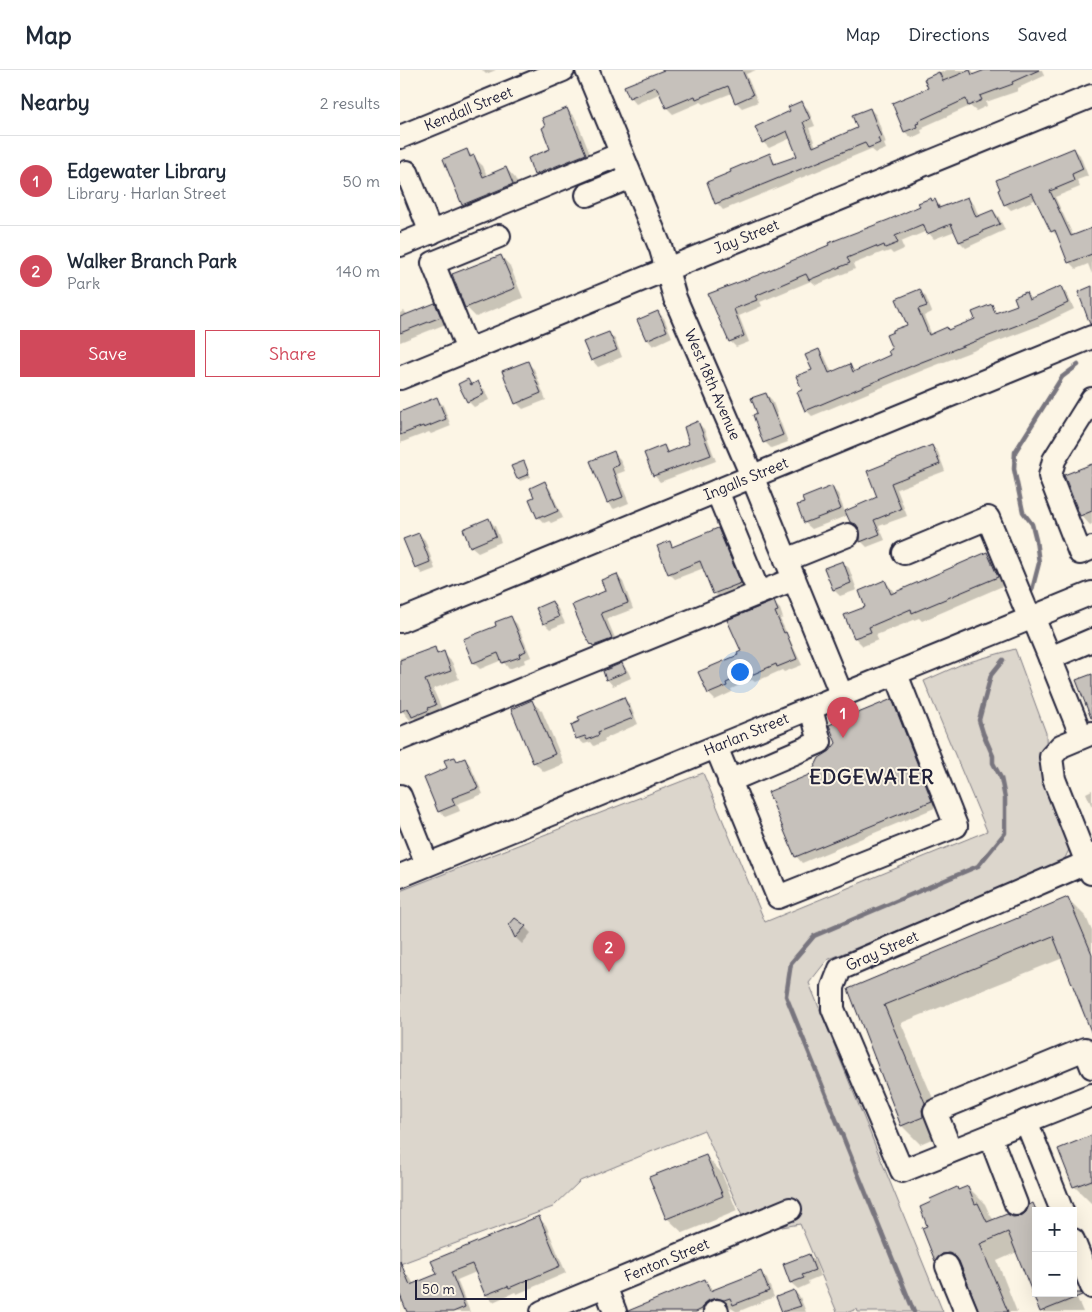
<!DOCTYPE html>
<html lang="en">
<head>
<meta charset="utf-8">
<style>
	:root { --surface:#fff; --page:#f6f6f7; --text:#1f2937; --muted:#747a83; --line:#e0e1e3; --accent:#d1495b }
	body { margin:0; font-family:Delius,sans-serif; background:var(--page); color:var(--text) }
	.controls { position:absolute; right:15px; bottom:15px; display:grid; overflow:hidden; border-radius:0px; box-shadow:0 5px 20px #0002 }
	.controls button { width:45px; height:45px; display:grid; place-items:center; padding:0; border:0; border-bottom:1px solid var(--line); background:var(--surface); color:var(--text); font:25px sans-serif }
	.scale { position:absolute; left:15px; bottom:12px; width:112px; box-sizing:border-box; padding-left:5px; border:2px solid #22223b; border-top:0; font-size:14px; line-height:18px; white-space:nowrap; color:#22223b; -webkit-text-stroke:4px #fcf5e5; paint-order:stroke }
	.you { position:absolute; left:339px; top:601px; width:18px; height:18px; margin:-12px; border:4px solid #fff; border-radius:50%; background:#1a73e8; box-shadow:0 0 0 8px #1a73e833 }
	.badge { display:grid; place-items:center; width:32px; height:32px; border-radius:50%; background:var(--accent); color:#fff; font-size:16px; font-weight:700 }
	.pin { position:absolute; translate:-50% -41px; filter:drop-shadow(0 1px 2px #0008) }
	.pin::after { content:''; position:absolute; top:26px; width:18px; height:15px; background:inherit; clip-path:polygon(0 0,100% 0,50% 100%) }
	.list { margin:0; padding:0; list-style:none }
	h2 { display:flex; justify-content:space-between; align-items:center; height:65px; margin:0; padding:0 20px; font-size:21px }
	h2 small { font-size:16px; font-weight:400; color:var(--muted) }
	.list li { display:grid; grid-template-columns:32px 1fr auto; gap:15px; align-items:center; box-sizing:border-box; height:90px; padding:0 20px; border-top:1px solid var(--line) }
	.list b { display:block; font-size:19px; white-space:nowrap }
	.list p { margin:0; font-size:16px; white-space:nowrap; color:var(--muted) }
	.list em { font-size:16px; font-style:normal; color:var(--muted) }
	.actions { display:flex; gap:10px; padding:15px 20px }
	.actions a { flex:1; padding:11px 0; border:1px solid var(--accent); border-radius:0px; text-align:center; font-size:18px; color:var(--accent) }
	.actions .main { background:var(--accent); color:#fff }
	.map { position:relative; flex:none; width:692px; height:1242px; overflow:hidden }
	header { display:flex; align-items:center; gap:30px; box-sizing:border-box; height:70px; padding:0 25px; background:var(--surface); border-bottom:1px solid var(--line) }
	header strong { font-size:24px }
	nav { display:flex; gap:28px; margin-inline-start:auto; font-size:18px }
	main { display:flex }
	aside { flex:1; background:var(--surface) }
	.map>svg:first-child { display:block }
	.green { fill:#dcd6cc; stroke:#7f7c84 }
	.shadow { fill:#0003 }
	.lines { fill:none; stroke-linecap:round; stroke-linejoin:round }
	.stream { stroke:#78757e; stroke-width:4.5 }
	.building { fill:#c6c1bb; stroke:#22223b }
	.minor-casing { stroke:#22223b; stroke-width:26 }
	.minor { stroke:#fcf5e5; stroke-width:22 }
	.labels { text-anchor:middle; stroke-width:4; stroke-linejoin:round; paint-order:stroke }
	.street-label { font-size:15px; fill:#22223b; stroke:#fcf5e5 }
	.district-label { font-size:20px; font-weight:bold; letter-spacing:1px; fill:#22223b; stroke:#fcf5e5 }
</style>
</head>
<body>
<header>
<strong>Map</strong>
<nav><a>Map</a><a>Directions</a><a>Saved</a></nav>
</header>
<main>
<aside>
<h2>Nearby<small>2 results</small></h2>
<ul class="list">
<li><span class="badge">1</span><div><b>Edgewater Library</b><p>Library · Harlan Street</p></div><em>50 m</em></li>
<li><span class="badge">2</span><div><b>Walker Branch Park</b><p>Park</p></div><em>140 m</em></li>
</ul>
<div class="actions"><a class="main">Save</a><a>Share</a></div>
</aside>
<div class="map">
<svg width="692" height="1242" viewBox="0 0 692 1242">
	<rect width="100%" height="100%" fill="#fcf5e5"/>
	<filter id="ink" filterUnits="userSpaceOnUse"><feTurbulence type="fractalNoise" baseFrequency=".02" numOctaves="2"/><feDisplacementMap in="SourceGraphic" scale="10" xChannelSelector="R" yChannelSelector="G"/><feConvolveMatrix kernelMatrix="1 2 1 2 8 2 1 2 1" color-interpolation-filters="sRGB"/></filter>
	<g filter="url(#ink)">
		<path class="green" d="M615,579L646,663L647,704L671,776L663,792L427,890L409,913L543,1242H458L457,1239L449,1242H437L400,1154L382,1157L373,1136L343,1148L304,1060L180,1111L153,1137L0,1194V821L303,703L365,852L587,761L524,611L562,594Z"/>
		<path class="shadow" d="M82,0H96L86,4Z
			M269,0H356L346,4L358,32L342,38L336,32L332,23L304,34L301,32L273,44L267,38L261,23L236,34L230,27Z
			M547,0H572L574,5L589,0H642L644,6L618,18V21L586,32L587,36L576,41L570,36L523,57L524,59L521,60L522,63L512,68L505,62L530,19L526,9Z
			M402,33L408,39L415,56L409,58L416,77L459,59L470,39L476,45L486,73L484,74L486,79L476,83L471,79L323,140L317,133L308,113L369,85L377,95L398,86L391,68L369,78L363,72Z
			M167,39L176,49L194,94L145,114L136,105L129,89L152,80Z
			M674,79L680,85L688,106L677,110L680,117L655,127L674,167L692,160V204L688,194L676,199L669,192L659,167L652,161L637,129L611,140L605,134Z
			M67,81L83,96L87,106L106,98L115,108L122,124L73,144L63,135Z
			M567,128L574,134L579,147L593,141L599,147L605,160L566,178L560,172L555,161L534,169L527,161L501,172L504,179L493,184L490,181L484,183L483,182L453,194L455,199L416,215L411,211L360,232L362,236L339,246L349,272L336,277L330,271L310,225L359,207L521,137L531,130L533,132L535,131L542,138Z
			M101,186L110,196L123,228L76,247L66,237Z
			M661,218L667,224L674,239L643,254L526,299L412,346L406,340L404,321L414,301L419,280L425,287L432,303L450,296L456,302L492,286L493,280L508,255L519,220L526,227L532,242L524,246L532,265L547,259L549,261L576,250L591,236L598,244L619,235L626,224L632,230Z
			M34,234L41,240L46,254L0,272V243L4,241L8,245Z
			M257,242L264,248L272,267L253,276L247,269Z
			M208,263L215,269L222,287L198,297L192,290Z
			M127,293L134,299L146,330L123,339L117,333Z
			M68,311L73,315L77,313L84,319L89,330L74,337L68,331Z
			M366,324L372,330L388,372L371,378L365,372L359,344Z
			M36,329L43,335L51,356L31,364L29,362L0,373V343Z
			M298,353L304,359L316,391L260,412L254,405L264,377L270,383L290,375Z
			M532,376L538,382L545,401L497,419L507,446L479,456L485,470L467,477L461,471V459L451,451L449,445L412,459L405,453L399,436L432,418L438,424L445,442L479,428L469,402Z
			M214,383L220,389L225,401L217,404L229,433L214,439L208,433L192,392Z
			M123,392L131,407L120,411L118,408Z
			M692,396V454L690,455L681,445Z
			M144,413L150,419L163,448L151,453L149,451L144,453L138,447Z
			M89,450L95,456L101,472L78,482L71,476Z
			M318,459L324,466L346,519L321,529L314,523L304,498L275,509L269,503L270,472L274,477Z
			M19,464L25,470L35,499L22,504L16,497Z
			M586,484L595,492L605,515L522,551L519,548L476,565L478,570L463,576L455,568L485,511L495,523Z
			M442,492L449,498L457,520L440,526L434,520Z
			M217,505L223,512L233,539L207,549L218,575L198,581L192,574L207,522Z
			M152,532L158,539L165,553L150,559L144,553Z
			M373,533L380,539L383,548L380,549L402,595L384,602L382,600L355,612L352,610L331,619L332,622L315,630L309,624L342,582Z
			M111,548L117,554L131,587L124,590L125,593L109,599L102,590L80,599L74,593L98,557Z
			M34,578L40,584L43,583L52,592L59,609L33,619L44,644L22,655L14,648L10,650L0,638V588L6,586L8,588Z
			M222,594L228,601L231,608L213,616L207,609Z
			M224,628L230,635L238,654L204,669L205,671L194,676L191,672L184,674L177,668Z
			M492,631L498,637L537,737L402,793L396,786L412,705L431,682Z
			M132,632L142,641L164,694L144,702L134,692L112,640Z
			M54,688L58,692L65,689L70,695L83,724L57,734L60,741L45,747L39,741L49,699Z
			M692,720V737L686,723Z
			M668,829L686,847L692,861V962L663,888L501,953L543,1052L541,1065L520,1074L502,1056L450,920Z
			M110,855L125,857L131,863L122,874L116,868Z
			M692,1066V1134L674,1116Z
			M306,1086L321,1102L337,1141L283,1163L267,1148Z
			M568,1117L585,1134L590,1145L594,1150L622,1147L633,1135L639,1141H636V1223H673V1219L683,1242H642L617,1182L597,1191L617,1242H579L564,1200L559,1201L553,1207L536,1190L523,1159L529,1156L559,1121Z
			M138,1148L146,1155L166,1203L117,1224L115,1222L93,1232L86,1225L76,1202L57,1210L70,1242H8L4,1232L0,1233V1204L4,1202L11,1209L14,1215L38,1205Z
			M408,1185L415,1191L420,1206L408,1211L409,1214L398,1219L391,1213L384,1195Z
			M360,1202L367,1209L374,1227L337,1242L325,1234L315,1236L310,1242H248L305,1210L311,1217L313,1222Z
			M394,1221L400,1227L406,1242H383L378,1227Z"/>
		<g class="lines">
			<path class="stream" d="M632,520L639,493L636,470L632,454L623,442L614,399L615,382L662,307L678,295
				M514,1242L386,926L391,893L414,866L578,796L605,763V728L601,708L593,693V686L583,663L579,650L591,605L603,590"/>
		</g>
		<path class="building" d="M264,0H342L353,25L335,33L328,16L296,29L295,26L266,38L257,18L255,17L229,28L224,16Z
			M570,0L572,5L585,0H639L612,12L613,14L580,26L582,30L568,36L566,29L518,51L519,53L516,54L517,57L504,62L492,33L528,18L524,9L539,2L543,11Z
			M402,31L410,49L403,52L413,77L457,58L452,45L470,38L481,67L478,68L480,73L468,78L465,73L315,134L307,112L331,102L330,100L370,83L374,94L397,86L387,61L362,73L355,57L390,41L388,37Z
			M167,38L186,84L134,105L128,88L150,79L142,58L145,56L142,48Z
			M674,78L683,99L672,104L674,111L650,121L671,166L692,158V184L668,193L655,160L651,162L632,123L604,135L598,120L600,119L596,110Z
			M67,79L70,87L74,85L83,107L106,97L113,114L62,135L43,89Z
			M568,127L576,147L593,140L600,154L582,161V163L559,172L551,154L527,164L523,154L495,166L498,173L485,178L484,175L477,178L476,176L447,188L450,193L433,200L409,210L406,204L355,226L357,230L334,239L344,266L329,272L308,224L358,205L429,175L428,173L488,150L520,136L518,133L531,128L532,131L535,129L539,138Z
			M101,185L115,218L65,238L52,204Z
			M661,216L668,233L636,248L519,293L405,341L397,322L402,320L396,306L412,300L405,285L419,279L429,303L450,294L453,302L490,285L488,281L492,279L486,265L493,262V260L507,255L496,229L520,219L527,236L518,239L529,265L547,257L548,260L575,249L572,242L592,234L595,243L617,235L614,227L626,222L629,230Z
			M692,216V254H690L678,222Z
			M35,233L41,247L0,263V247Z
			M258,241L267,261L246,270L237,250Z
			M209,262L217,280L191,291L183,272Z
			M128,291L141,323L115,334L102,301Z
			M68,309L71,315L78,311L84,324L67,332L58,314Z
			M366,323L383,365L363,373L353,345L357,343L351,328Z
			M37,327L46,349L24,358L23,356L0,365V342Z
			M298,351L311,385L253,406L244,383L264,375L267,383L289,374L284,357Z
			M532,375L540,394L491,413L501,439L474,450L480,464L460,472V460L456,454L450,452L445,441L477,427L467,401Z
			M214,381L219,395L212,398L223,427L207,433L190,391Z
			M124,391L129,404L117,409L111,396Z
			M692,394V441L680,446L664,405Z
			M145,411L158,441L144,447L143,445L137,448L129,429L134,427L130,418Z
			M432,416L441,439L404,453L397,435L404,433L402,428Z
			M89,448L96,466L70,477L63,459Z
			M318,458L341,513L313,524L300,491L268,504L257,476L270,471L272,477Z
			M19,463L30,492L15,498L3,469Z
			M587,482L598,507L512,543L511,539L469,557L471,562L454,568L444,545L465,537L459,521L485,510L491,524Z
			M443,491L451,513L433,520L424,498Z
			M217,504L228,533L201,543L212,569L193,576L192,574L191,575L184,563L172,535L205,521L201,510Z
			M152,531L159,547L143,554L136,538Z
			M374,531L378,541L375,542L384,563L386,562L397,589L377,597L376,594L347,607L346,604L326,613L327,616L308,624L298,602L338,585L337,583L341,581L327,550Z
			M111,546L126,581L119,584L120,587L102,593L98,583L73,593L63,569L96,556L95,552Z
			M35,577L37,584L44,581L51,601L25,610L36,635L28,638L29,640L12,647L8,638L0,642V590Z
			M222,593L226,602L206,610L203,601Z
			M692,604V648H691L676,610Z
			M224,627L233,648L198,662L199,665L187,670L185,666L176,669L171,655L180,651L178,647Z
			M492,629L532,731L395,787L368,722L411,704L419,688L430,681L436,673L429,655Z
			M132,630L155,684L133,693L111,639Z
			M55,687L57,691L65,688L78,718L52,728L55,735L38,742L24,708L47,698L44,690Z
			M668,827L692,884V964L653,866L484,935L525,1033L522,1040L523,1047L501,1056L448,919Z
			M115,848L126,856L115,868L109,855Z
			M692,1065V1110L673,1117L658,1079Z
			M306,1085L323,1126L266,1149L249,1107Z
			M568,1116L575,1134L578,1133L587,1152L607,1144L613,1147L621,1146L626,1142L629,1135L633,1133L636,1140V1223H681L682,1225L640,1242L608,1162L580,1174L608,1242H579L559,1191L555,1186L549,1183L542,1184L535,1191L522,1158L527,1156L520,1137L531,1132L530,1129L557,1117L558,1120Z
			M139,1146L160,1196L109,1218L108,1216L85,1225L72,1194L51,1202L65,1237L53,1242H7L0,1225V1191L10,1215L37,1204L31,1191Z
			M409,1184L415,1200L402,1205L404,1208L390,1213L383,1194Z
			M361,1201L369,1221L333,1235L330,1228L324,1230L317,1228L309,1230L304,1234L302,1239L296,1242H228V1241L305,1209L310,1221Z
			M394,1220L401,1236L382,1242L376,1227Z"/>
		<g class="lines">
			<g class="minor-casing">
				<g id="minor">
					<path id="s1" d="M187,0L261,179L275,228L352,406L442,626"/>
					<path id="s2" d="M0,67L163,0"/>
					<path d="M7,102L31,163"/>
					<path d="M187,125L231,107"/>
					<path d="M0,175L221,84"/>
					<path d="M68,280L33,193L99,166"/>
					<path id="s3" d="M0,308L692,26"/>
					<path d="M692,329L654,390L650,406L680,483L692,478"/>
					<path d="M317,421L354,511"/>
					<path d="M504,483L588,448L630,549"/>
					<path d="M386,490L448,465"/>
					<path d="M633,547L650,588L692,570"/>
					<path id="s4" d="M0,551L692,267"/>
					<path d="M650,588L677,655"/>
					<path d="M0,669L394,509"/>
					<path d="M316,677L378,827L556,756L496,604"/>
					<path d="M329,711L420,672L411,639"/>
					<path d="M0,726L27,794"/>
					<path d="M692,785L686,793L440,899L433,917V939L502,1101L692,1025"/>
					<path d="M691,803L654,709L651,687L661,676L692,663"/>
					<path id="s5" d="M0,806L692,523"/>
					<path d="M626,1051L662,1141"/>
					<path d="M590,1066L616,1134"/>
					<path d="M551,1081L535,1041L685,979L692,997"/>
					<path d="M673,1170L692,1217"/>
					<path d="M547,1196L566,1242"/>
					<path d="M205,1216L215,1242"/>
					<path id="s6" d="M142,1242L390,1139"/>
					<path d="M315,1242L317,1241"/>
				</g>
			</g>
			<use href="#minor" class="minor"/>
		</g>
	</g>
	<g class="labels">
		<g class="street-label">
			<text dy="5" stroke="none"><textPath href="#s2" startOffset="74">Kendall Street</textPath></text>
			<text dy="5" stroke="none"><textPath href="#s3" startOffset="374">Jay Street</textPath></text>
			<text dy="5" stroke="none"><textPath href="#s1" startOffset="339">West 18th Avenue</textPath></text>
			<text dy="5" stroke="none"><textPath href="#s4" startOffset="374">Ingalls Street</textPath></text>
			<text dy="5" stroke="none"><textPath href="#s5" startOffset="374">Harlan Street</textPath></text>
			<text transform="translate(482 881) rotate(-24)" y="5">Gray Street</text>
			<text dy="5" stroke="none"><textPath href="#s6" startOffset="135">Fenton Street</textPath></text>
		</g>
		<g class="district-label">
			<text x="472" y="714">EDGEWATER</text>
		</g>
	</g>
</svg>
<div class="controls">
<button>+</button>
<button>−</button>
</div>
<div class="scale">50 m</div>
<div class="you"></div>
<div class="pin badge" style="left:443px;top:668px">1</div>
<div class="pin badge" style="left:209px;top:902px">2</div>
</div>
</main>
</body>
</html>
